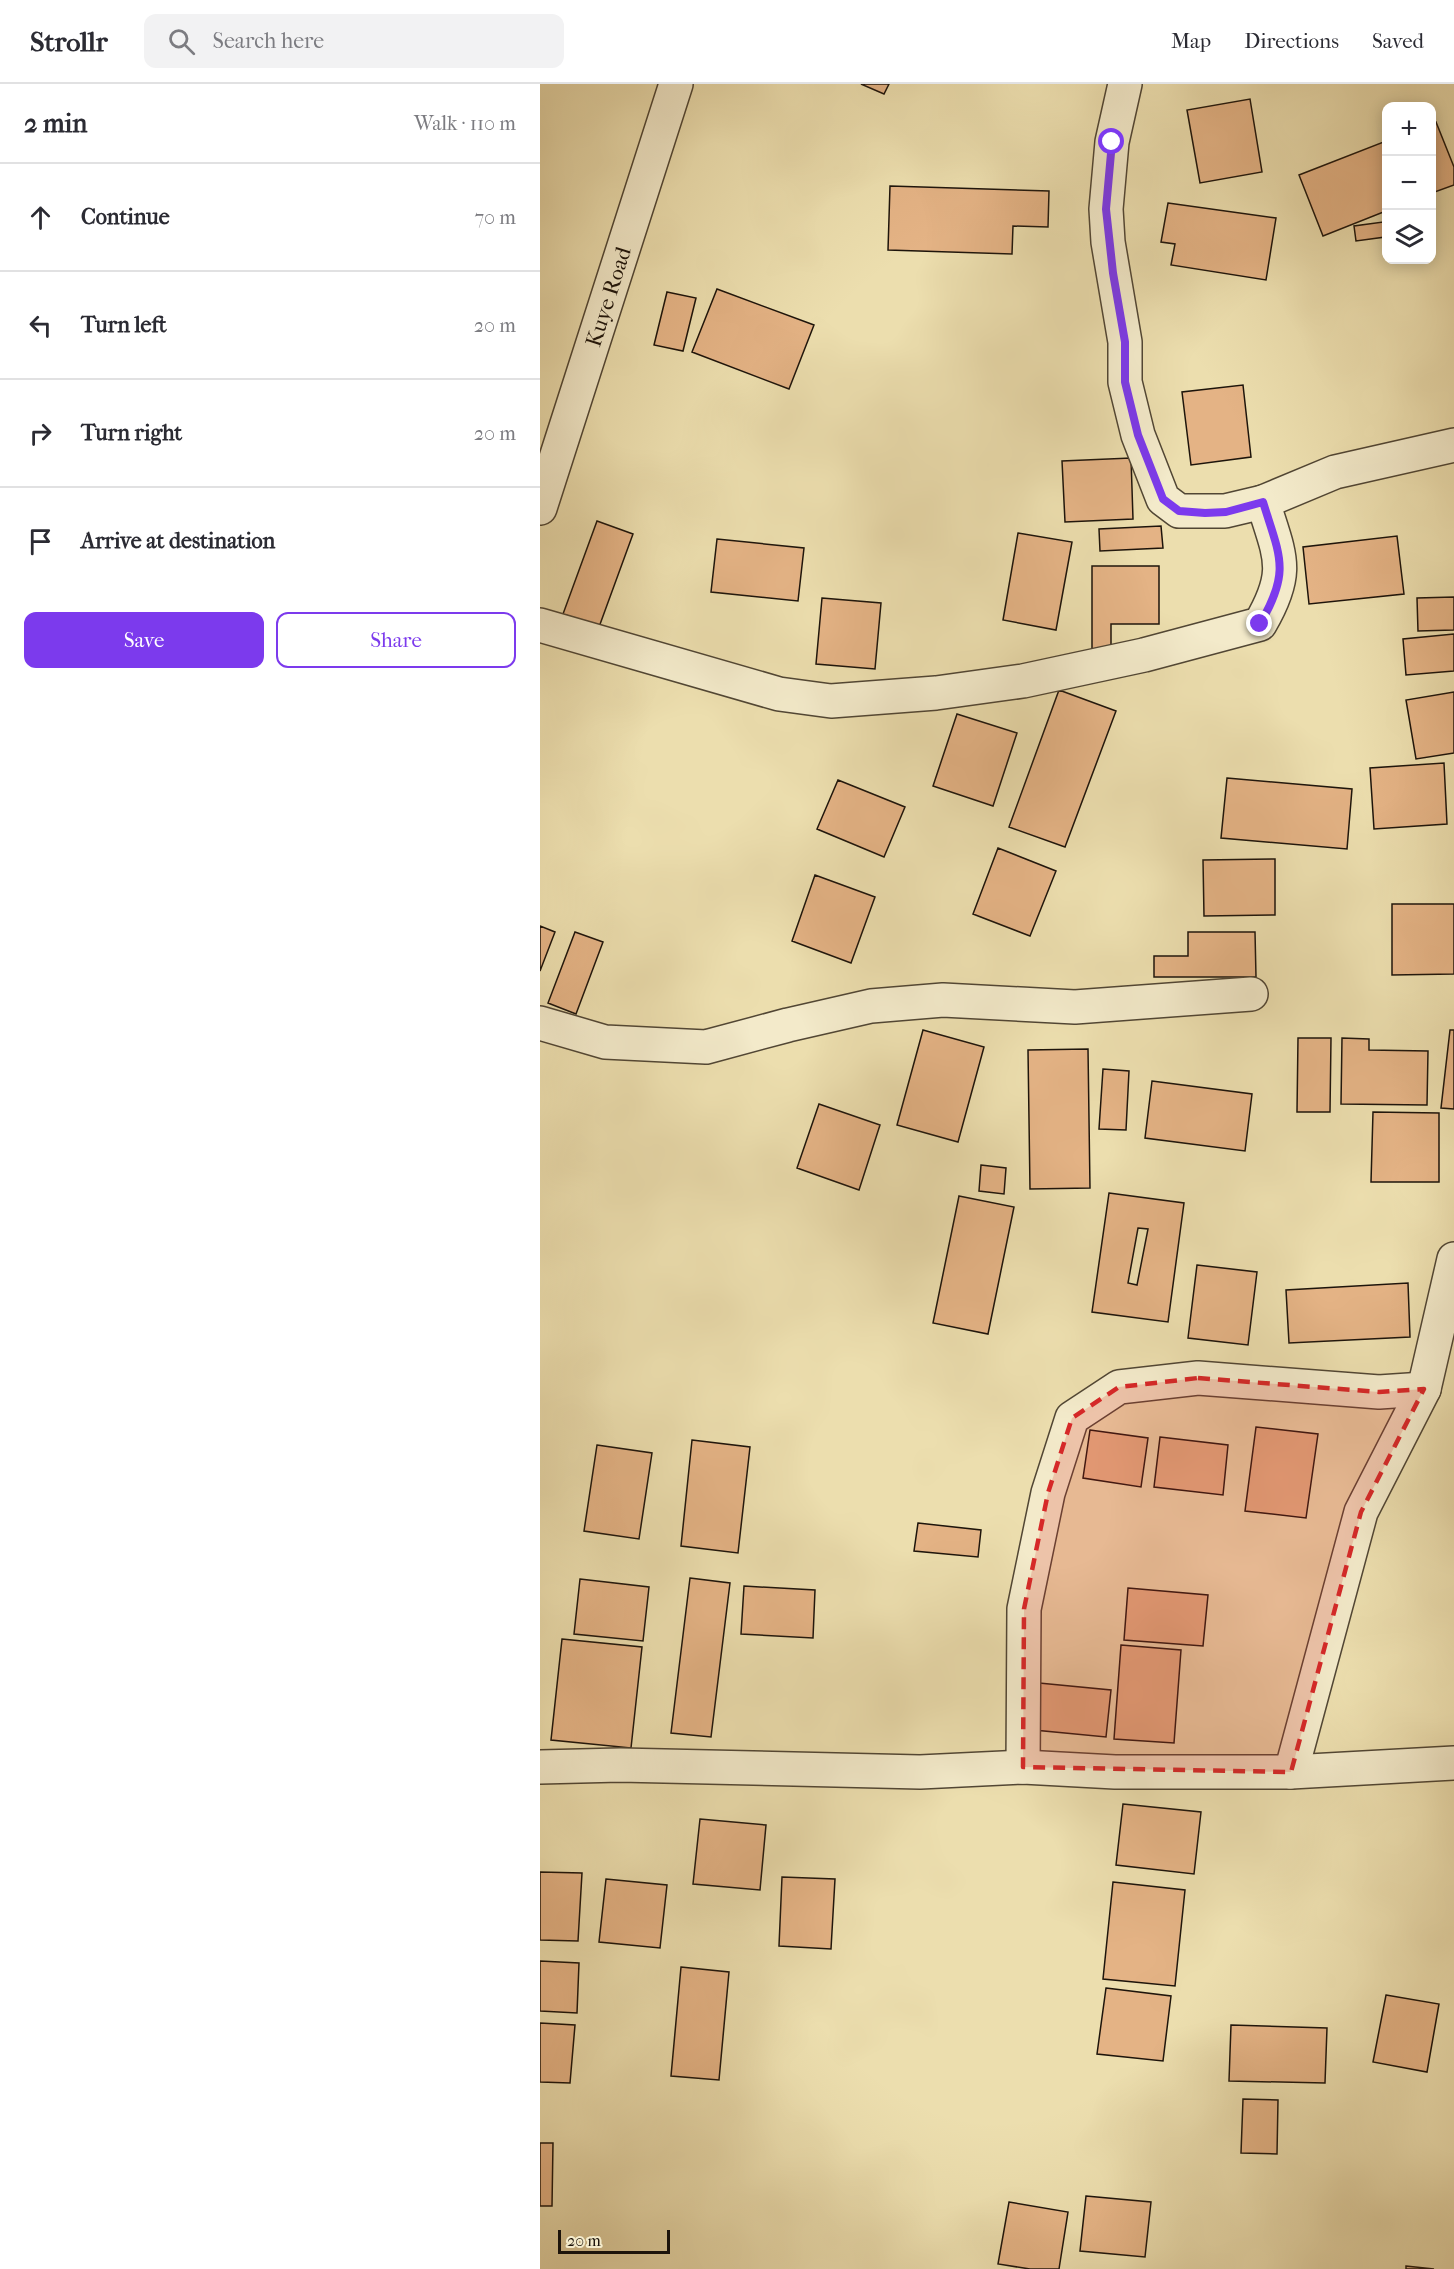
<!DOCTYPE html>
<html lang="en">
<head>
<meta charset="utf-8">
<style>
	:root { --surface:#fff; --page:#f2f2f3; --text:#2b2b33; --muted:#7c7c81; --line:#e1e1e2; --accent:#7c3aed }
	body { margin:0; font-family:"IM FELL French Canon",serif; background:var(--page); color:var(--text) }
	.controls { position:absolute; right:18px; top:18px; display:grid; overflow:hidden; border-radius:12px; box-shadow:0 3px 15px #0003 }
	.controls button { width:54px; height:54px; display:grid; place-items:center; padding:0; border:0; border-bottom:2px solid var(--line); background:var(--surface); color:var(--text); font:30px sans-serif }
	.scale { position:absolute; left:18px; bottom:15px; width:112px; box-sizing:border-box; padding-left:6px; border:3px solid #1d140b; border-top:0; font-size:16px; line-height:21px; white-space:nowrap; color:#1d140b; -webkit-text-stroke:4px #f3eaca; paint-order:stroke }
	.stop { position:absolute; width:18px; height:18px; margin:-14px; border:4px solid #7c3aed; border-radius:50%; background:#fff }
	.stop.end { background:#7c3aed; border-color:#fff; box-shadow:0 2px 6px #0008 }
	.list { margin:0; padding:0; list-style:none }
	h2 { display:flex; justify-content:space-between; align-items:center; height:78px; margin:0; padding:0 24px; font-size:26px }
	h2 small { font-size:20px; font-weight:400; color:var(--muted) }
	.list li { display:grid; grid-template-columns:39px 1fr auto; gap:18px; align-items:center; box-sizing:border-box; height:108px; padding:0 24px; border-top:2px solid var(--line) }
	.list b { display:block; font-size:22px; white-space:nowrap }
	.list em { font-size:20px; font-style:normal; color:var(--muted) }
	.actions { display:flex; gap:12px; padding:18px 24px }
	.actions a { flex:1; padding:14px 0; border:2px solid var(--accent); border-radius:12px; text-align:center; font-size:21px; color:var(--accent) }
	.actions .main { background:var(--accent); color:#fff }
	.icon { flex:none; width:33px; height:33px; fill:none; stroke:currentColor; stroke-width:2; stroke-linecap:round; stroke-linejoin:round }
	.map { position:relative; flex:none; width:914px; height:2185px; overflow:hidden }
	header { display:flex; align-items:center; gap:36px; box-sizing:border-box; height:84px; padding:0 30px; background:var(--surface); border-bottom:2px solid var(--line) }
	header strong { font-size:28px }
	nav { display:flex; gap:33px; margin-inline-start:auto; font-size:21px }
	.search { width:420px; height:54px; background:var(--page); display:flex; align-items:center; gap:15px; box-sizing:border-box; padding:0 21px; border-radius:12px; color:var(--muted); font-size:22px }
	main { display:flex }
	aside { flex:1; background:var(--surface) }
	.map>svg:first-child { display:block }
	.building { fill:#e4b385; stroke:#1d140b; stroke-width:1.5; fill-rule:evenodd }
	.lines { fill:none; stroke-linecap:round; stroke-linejoin:round }
	.minor-casing { stroke:#514634; stroke-width:36 }
	.minor { stroke:#f3eaca; stroke-width:33 }
	.route { stroke:#7c3aed; stroke-width:8 }
	.marked { fill:#d62828; fill-opacity:0.2; stroke:#d62828; stroke-width:4.5; stroke-dasharray:12 8; stroke-linejoin:round }
	.labels { text-anchor:middle; stroke-width:4.5; stroke-linejoin:round; paint-order:stroke }
	.street-label { font-size:22px; fill:#1d140b; stroke:#f3eaca }
</style>
</head>
<body>
<header>
<strong>Strollr</strong>
<div class="search"><svg class="icon" aria-label="search" viewBox="0 0 24 24"><circle cx="10" cy="10" r="6"/><path d="M15 15l6 6"/></svg>Search here</div>
<nav><a>Map</a><a>Directions</a><a>Saved</a></nav>
</header>
<main>
<aside>
<h2>2 min<small>Walk · 110 m</small></h2>
<ul class="list">
<li><svg class="icon" aria-label="ahead" viewBox="0 0 24 24"><path d="M12 20V5M6 11l6-6 6 6"/></svg><div><b>Continue</b></div><em>70 m</em></li>
<li><svg class="icon" aria-label="left" viewBox="0 0 24 24"><path d="M17 20v-9H6M10 6l-5 5 5 5"/></svg><div><b>Turn left</b></div><em>20 m</em></li>
<li><svg class="icon" aria-label="right" viewBox="0 0 24 24"><path d="M7 20v-9h11M14 6l5 5-5 5"/></svg><div><b>Turn right</b></div><em>20 m</em></li>
<li><svg class="icon" aria-label="arrive" viewBox="0 0 24 24"><path d="M6 21V4h12l-3 4 3 4H6"/></svg><div><b>Arrive at destination</b></div></li>
</ul>
<div class="actions"><a class="main">Save</a><a>Share</a></div>
</aside>
<div class="map">
<svg width="914" height="2185" viewBox="0 0 914 2185">
	<rect width="100%" height="100%" fill="#ecdeae"/>
	<filter id="stains"><feTurbulence type="fractalNoise" baseFrequency=".00333" numOctaves="4"/><feColorMatrix values="0 0 0 0 .2 0 0 0 0 .09 0 0 0 0 .02 0 0 0 .5 -.17"/></filter>
	<radialGradient id="worn" r=".72"><stop offset=".6" stop-color="#630" stop-opacity="0"/><stop offset="1" stop-color="#630" stop-opacity=".3"/></radialGradient>
	<path class="building" d="M321,0H349L344,10Z
		M710,15L722,88L660,99L647,26Z
		M896,38L914,83V101L892,109V39Z
		M846,57V127L783,152L759,91Z
		M350,102L509,107L508,143L473,142L472,170L348,166Z
		M628,119L736,134L726,196L631,181L635,160L621,158Z
		M843,138L845,153L816,157L814,142Z
		M177,205L274,241L249,305L152,268Z
		M127,208L156,214L143,267L114,261Z
		M703,301L711,373L651,381L642,308Z
		M591,374L593,435L525,438L522,377Z
		M57,437L93,450L59,543L23,530Z
		M621,442L623,464L560,467L559,445Z
		M478,449L532,458L516,546L463,536Z
		M857,452L864,510L769,520L763,463Z
		M177,455L264,464L258,517L171,508Z
		M552,482H619V540H571V565H552Z
		M914,513V546L878,547L877,514Z
		M282,514L341,519L335,585L276,580Z
		M914,550V587L866,591L863,555Z
		M519,606L576,627L525,763L469,743Z
		M914,608V669L876,675L866,616Z
		M417,630L477,649L453,722L393,702Z
		M904,679L907,740L834,745L830,684Z
		M687,694L812,705L807,765L681,754Z
		M298,696L365,723L344,773L277,745Z
		M458,764L516,787L490,852L433,830Z
		M735,775V831L664,832L663,776Z
		M275,791L335,813L311,879L252,857Z
		M852,820H914V890L852,891Z
		M0,842L15,848L0,887Z
		M35,848L63,858L36,930L8,919Z
		M648,848H715L716,893H614V872H648Z
		M383,946L444,963L418,1058L357,1041Z
		M910,946H914V1025L901,1024Z
		M758,954H791L790,1028H757Z
		M802,954L829,955V966L888,967L887,1021L801,1020Z
		M548,965L550,1104L490,1105L488,966Z
		M563,985L589,987L586,1046L559,1045Z
		M612,997L712,1010L705,1067L605,1054Z
		M279,1020L340,1041L319,1106L257,1084Z
		M833,1028L899,1029V1098H831Z
		M441,1081L466,1084L464,1110L439,1107Z
		M569,1109L644,1119L628,1238L552,1228ZM598,1144L608,1145L597,1201L588,1199Z
		M419,1112L474,1123L448,1250L393,1239Z
		M657,1181L717,1188L708,1261L648,1254Z
		M868,1199L870,1253L749,1259L746,1206Z
		M716,1343L778,1350L766,1434L705,1427Z
		M550,1346L608,1354L601,1403L543,1394Z
		M620,1353L688,1361L683,1411L614,1403Z
		M152,1356L210,1363L198,1469L141,1462Z
		M57,1361L112,1369L99,1455L44,1447Z
		M378,1439L441,1446L438,1473L374,1467Z
		M150,1494L190,1499L171,1653L131,1649Z
		M40,1495L109,1503L103,1557L34,1550Z
		M204,1502L275,1506L273,1554L201,1550Z
		M588,1504L668,1511L663,1562L584,1556Z
		M22,1555L102,1563L91,1664L11,1656Z
		M581,1561L641,1566L634,1659L574,1655Z
		M499,1599L571,1606L566,1653L494,1646Z
		M583,1720L661,1728L654,1790L576,1781Z
		M160,1735L226,1741L220,1806L153,1800Z
		M0,1788L42,1789L38,1857L0,1856Z
		M242,1793L295,1795L291,1865L239,1862Z
		M66,1795L127,1801L120,1864L59,1858Z
		M573,1798L645,1806L635,1902L563,1895Z
		M0,1877L39,1879L37,1929L0,1927Z
		M141,1883L189,1888L179,1996L131,1992Z
		M566,1904L631,1912L623,1977L557,1970Z
		M846,1911L899,1920L887,1988L833,1978Z
		M0,1939L35,1941L30,1999L0,1998Z
		M691,1941L787,1944L785,1999L689,1997Z
		M703,2015L738,2016L737,2070L701,2069Z
		M0,2059H13L12,2122H0Z
		M546,2112L611,2118L605,2173L540,2167Z
		M469,2118L528,2128L519,2185H490L458,2180Z
		M866,2182L894,2185H866Z"/>
	<g class="lines">
		<g class="minor-casing">
			<g id="minor">
				<path d="M585,0L572,58L566,125L568,158L585,258V298L598,351L623,415L639,427H685L723,418L795,388L914,361"/>
				<path id="s1" d="M0,424L136,0"/>
				<path d="M0,541L239,610L291,617L396,609L483,597L604,571L720,540C751,487 740,473 723,418"/>
				<path d="M0,939L65,958L166,963L248,941L331,922L403,916L535,923L711,910"/>
				<path d="M0,1683L80,1681L380,1688L483,1683L575,1688H751L914,1679"/>
				<path d="M483,1683L484,1525L508,1409L532,1334L579,1303L658,1294L839,1308L884,1305"/>
				<path d="M751,1688L821,1428L884,1305L914,1175"/>
			</g>
		</g>
		<use href="#minor" class="minor"/>
	</g>
	<g class="lines">
		<path class="route" d="M572,58L566,125L573,189L585,258V298L598,351L623,415L639,427L665,429L686,428L723,418C740,473 751,487 720,540"/>
	</g>
	<path class="marked" d="M658,1294L839,1308L884,1305L821,1428L751,1688L483,1683L484,1525L508,1409L532,1334L579,1303Z"/>
	<g class="labels">
		<g class="street-label">
			<text dy="8" stroke="none"><textPath href="#s1" startOffset="222">Kuye Road</textPath></text>
		</g>
	</g>
	<rect width="100%" height="100%" filter="url(#stains)"/>
	<rect width="100%" height="100%" fill="url(#worn)"/>
</svg>
<div class="controls">
<button>+</button>
<button>−</button>
<button><svg class="icon" aria-label="layers" viewBox="0 0 24 24"><path d="M12 4l9 5-9 5-9-5zM3 14l9 5 9-5"/></svg></button>
</div>
<div class="scale">20 m</div>
<div class="stop" style="left:572px;top:58px"></div>
<div class="stop end" style="left:720px;top:540px"></div>
</div>
</main>
</body>
</html>
